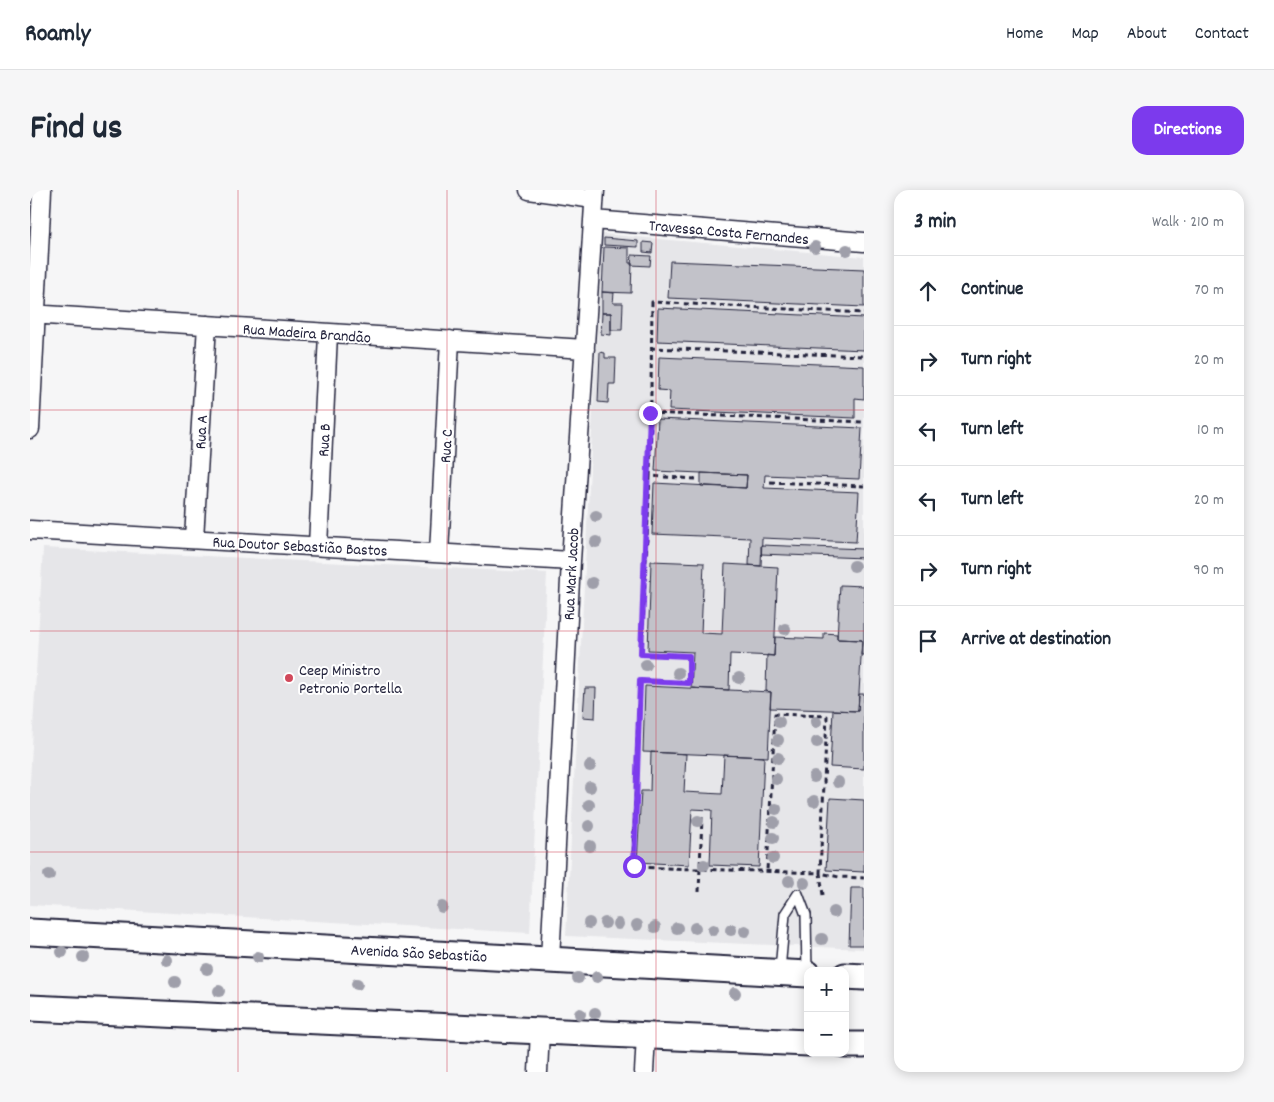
<!DOCTYPE html>
<html lang="en">
<head>
<meta charset="utf-8">
<style>
	:root { --surface:#fff; --page:#f6f6f7; --text:#1f2937; --muted:#747a83; --line:#e0e1e3; --accent:#7c3aed }
	body { margin:0; font-family:Dekko,sans-serif; background:var(--page); color:var(--text) }
	.controls { position:absolute; right:15px; bottom:15px; display:grid; overflow:hidden; border-radius:10px; box-shadow:0 2px 12px #0003 }
	.controls button { width:45px; height:45px; display:grid; place-items:center; padding:0; border:0; border-bottom:1px solid var(--line); background:var(--surface); color:var(--text); font:25px sans-serif }
	.stop { position:absolute; width:15px; height:15px; margin:-11px; border:4px solid #7c3aed; border-radius:50%; background:#fff }
	.stop.end { background:#7c3aed; border-color:#fff; box-shadow:0 1px 5px #0008 }
	.list { margin:0; padding:0; list-style:none }
	h2 { display:flex; justify-content:space-between; align-items:center; height:65px; margin:0; padding:0 20px; font-size:21px }
	h2 small { font-size:16px; font-weight:400; color:var(--muted) }
	.list li { display:grid; grid-template-columns:32px 1fr auto; gap:15px; align-items:center; box-sizing:border-box; height:70px; padding:0 20px; border-top:1px solid var(--line) }
	.list b { display:block; font-size:19px; white-space:nowrap }
	.list em { font-size:16px; font-style:normal; color:var(--muted) }
	.icon { flex:none; width:28px; height:28px; fill:none; stroke:currentColor; stroke-width:2; stroke-linecap:round; stroke-linejoin:round }
	.map { position:relative; flex:none; width:834px; height:882px; overflow:hidden; border-radius:15px }
	header { display:flex; align-items:center; gap:30px; box-sizing:border-box; height:70px; padding:0 25px; background:var(--surface); border-bottom:1px solid var(--line) }
	header strong { font-size:24px }
	nav { display:flex; gap:28px; margin-inline-start:auto; font-size:18px }
	.intro { display:flex; align-items:center; justify-content:space-between; box-sizing:border-box; height:120px; padding:0 30px }
	h1 { margin:0; font-size:35px }
	.button { padding:12px 22px; border-radius:15px; background:var(--accent); color:#fff; font-size:18px; font-weight:700 }
	main { display:flex; gap:30px; padding:0 30px }
	aside { flex:1; background:var(--surface); border-radius:15px; box-shadow:0 2px 12px #0003 }
	.map>svg:first-child { display:block }
	.built { fill:#e6e6e9 }
	.building { fill:#c2c2c9; stroke:#22223b }
	.lines { fill:none; stroke-linecap:round; stroke-linejoin:round }
	.service-casing { stroke:#22223b; stroke-width:12 }
	.minor-casing { stroke:#22223b; stroke-width:21 }
	.secondary-casing { stroke:#22223b; stroke-width:29 }
	.path { stroke:#22223b; stroke-width:3; stroke-dasharray:5 4; stroke-linecap:butt }
	.service { stroke:#fff; stroke-width:9 }
	.minor { stroke:#fff; stroke-width:18 }
	.secondary { stroke:#fff; stroke-width:25 }
	.tree { fill:#9f9faa }
	.route { stroke:#7c3aed; stroke-width:6 }
	.grid { fill:none; stroke:#d1495b; stroke-width:1; stroke-opacity:0.55 }
	.poi-dot { fill:#d1495b; stroke:#fff; stroke-width:2 }
	.labels { text-anchor:middle; stroke-width:4; stroke-linejoin:round; paint-order:stroke }
	.street-label { font-size:16px; fill:#22223b; stroke:#fff }
	.poi-label { font-size:16px; fill:#22223b; stroke:#fff; text-anchor:start }
</style>
</head>
<body>
<header>
<strong>Roamly</strong>
<nav><a>Home</a><a>Map</a><a>About</a><a>Contact</a></nav>
</header>
<div class="intro"><h1>Find us</h1><a class="button">Directions</a></div>
<main>
<div class="map">
<svg width="834" height="882" viewBox="0 0 834 882">
	<rect width="100%" height="100%" fill="#f6f6f7"/>
	<filter id="ink" filterUnits="userSpaceOnUse"><feTurbulence type="fractalNoise" baseFrequency=".02" numOctaves="2"/><feDisplacementMap in="SourceGraphic" scale="10" xChannelSelector="R" yChannelSelector="G"/><feConvolveMatrix kernelMatrix="1 2 1 2 8 2 1 2 1" color-interpolation-filters="sRGB"/></filter>
	<g filter="url(#ink)">
		<path class="built" d="M572,44L834,67V759L536,746Z
			M13,358L517,383L500,743L0,715V592Z"/>
		<path class="building" d="M574,48L608,51V57L574,55Z
			M613,52L623,53L622,63L613,62Z
			M574,57L599,58V73H602L601,103L572,102Z
			M602,65L621,66L620,76L601,75Z
			M640,71L834,79V117L638,108Z
			M572,102L584,103L583,113H593L592,140H581V123H572Z
			M628,118L834,128V160L627,151Z
			M572,123H581V145L571,144Z
			M570,162L575,163V168H586L585,194H579L578,213L568,212Z
			M629,167L834,176V209L825,208V228L639,220L640,201L628,200Z
			M628,229L832,238L829,289L735,285L734,298L829,302L826,352L732,348L731,376L719,375L720,348L622,344L624,293L716,298L717,285L625,281Z
			M671,283L717,285L716,298L671,296Z
			M731,355L834,359V368L731,364Z
			M621,371L674,373L671,443L692,444L695,374L748,377L744,466L700,464L699,500L661,498L663,462L618,460Z
			M810,395L834,396V465H831L832,450L807,449Z
			M794,443L807,444V449L832,450L828,521L740,518L741,502L736,501L737,465L744,466L745,447L794,449Z
			M615,496L741,502L738,567L613,562Z
			M555,498H566L565,528L553,527Z
			M829,504H834V579L800,577L803,520L828,521Z
			M621,562L656,564L654,602L692,604L694,565L734,567L729,677L680,675L682,620L662,619L659,675L607,672L611,601H620Z
			M800,608L834,610V682L796,680Z
			M821,698H834V755H819Z"/>
		<g class="lines">
			<g class="service-casing">
				<path id="service" d="M768,704L776,725L777,783
					M750,780L755,724L768,704"/>
			</g>
			<g class="minor-casing">
				<path id="minor" d="M499,0L564,9
					M563,30L834,52
					M0,124L555,159
					M0,239L12,0
					M0,340L541,371
					M164,348L177,135
					M288,356L298,144
					M409,363L420,150
					M520,769L541,371L565,0
					M508,882L510,841
					M614,882L616,846"/>
			</g>
			<g class="secondary-casing">
				<path id="secondary" d="M0,742L778,784
					M815,786L834,787
					M0,818L778,853
					M815,855H834"/>
			</g>
			<path class="path" d="M620,158L834,166
				M620,223L834,232
				M620,286L611,464L659,466V493L610,491L603,677L790,683L797,526L745,524L737,681
				M666,289L620,286L622,112L834,123
				M740,292L834,296
				M669,702L672,627
				M793,705L790,683L809,687L834,688"/>
			<use href="#service" class="service"/>
			<use href="#minor" class="minor"/>
			<use href="#secondary" class="secondary"/>
		</g>
		<g class="tree">
			<circle cx="785" cy="57" r="6"/>
			<circle cx="817" cy="60" r="6"/>
			<circle cx="566" cy="326" r="6"/>
			<circle cx="566" cy="352" r="6"/>
			<circle cx="824" cy="376" r="6"/>
			<circle cx="562" cy="393" r="6"/>
			<circle cx="755" cy="439" r="6"/>
			<circle cx="616" cy="475" r="6"/>
			<circle cx="648" cy="483" r="6"/>
			<circle cx="709" cy="488" r="6"/>
			<circle cx="749" cy="532" r="6"/>
			<circle cx="786" cy="532" r="6"/>
			<circle cx="748" cy="550" r="6"/>
			<circle cx="787" cy="552" r="6"/>
			<circle cx="748" cy="568" r="6"/>
			<circle cx="560" cy="576" r="6"/>
			<circle cx="784" cy="587" r="6"/>
			<circle cx="746" cy="589" r="6"/>
			<circle cx="808" cy="592" r="6"/>
			<circle cx="560" cy="597" r="6"/>
			<circle cx="784" cy="611" r="6"/>
			<circle cx="559" cy="615" r="6"/>
			<circle cx="746" cy="619" r="6"/>
			<circle cx="668" cy="631" r="6"/>
			<circle cx="744" cy="632" r="6"/>
			<circle cx="559" cy="636" r="6"/>
			<circle cx="743" cy="648" r="6"/>
			<circle cx="560" cy="656" r="6"/>
			<circle cx="743" cy="668" r="6"/>
			<circle cx="674" cy="675" r="6"/>
			<circle cx="19" cy="685" r="6"/>
			<circle cx="759" cy="691" r="6"/>
			<circle cx="774" cy="693" r="6"/>
			<circle cx="412" cy="717" r="6"/>
			<circle cx="804" cy="722" r="6"/>
			<circle cx="559" cy="733" r="6"/>
			<circle cx="575" cy="733" r="6"/>
			<circle cx="588" cy="734" r="6"/>
			<circle cx="607" cy="735" r="6"/>
			<circle cx="625" cy="737" r="6"/>
			<circle cx="647" cy="738" r="6"/>
			<circle cx="665" cy="738" r="6"/>
			<circle cx="683" cy="740" r="6"/>
			<circle cx="701" cy="740" r="6"/>
			<circle cx="715" cy="741" r="6"/>
			<circle cx="792" cy="749" r="6"/>
			<circle cx="32" cy="762" r="6"/>
			<circle cx="53" cy="767" r="6"/>
			<circle cx="228" cy="767" r="6"/>
			<circle cx="137" cy="770" r="6"/>
			<circle cx="177" cy="779" r="6"/>
			<circle cx="567" cy="787" r="6"/>
			<circle cx="548" cy="788" r="6"/>
			<circle cx="145" cy="792" r="6"/>
			<circle cx="327" cy="794" r="6"/>
			<circle cx="189" cy="801" r="6"/>
			<circle cx="705" cy="803" r="6"/>
			<circle cx="565" cy="823" r="6"/>
			<circle cx="550" cy="824" r="6"/>
		</g>
	</g>
	<g class="lines" filter="url(#ink)">
		<path class="route" d="M604,676L610,491L659,493V466L611,464L620,223"/>
	</g>
	<path class="grid" d="M208,0V882M417,0V882M626,0V882M0,220H834M0,441H834M0,662H834"/>
	<circle class="poi-dot" cx="259" cy="488" r="5"/>
	<g class="labels">
		<g class="street-label">
			<text transform="translate(699 41) rotate(5)" y="6">Travessa Costa Fernandes</text>
			<text transform="translate(277 142) rotate(4)" y="6">Rua Madeira Brandão</text>
			<text transform="translate(170 242) rotate(-87)" y="6">Rua A</text>
			<text transform="translate(293 250) rotate(-87)" y="6">Rua B</text>
			<text transform="translate(415 256) rotate(-87)" y="6">Rua C</text>
			<text transform="translate(270 355) rotate(3)" y="6">Rua Doutor Sebastião Bastos</text>
			<text transform="translate(540 384) rotate(-87)" y="6">Rua Mark Jacob</text>
			<text transform="translate(389 762) rotate(3)" y="6">Avenida São Sebastião</text>
		</g>
		<g class="poi-label">
			<text x="269" y="485">Ceep Ministro<tspan x="269" dy="18">Petronio Portella</tspan></text>
		</g>
	</g>
</svg>
<div class="controls">
<button>+</button>
<button>−</button>
</div>
<div class="stop" style="left:604px;top:676px"></div>
<div class="stop end" style="left:620px;top:223px"></div>
</div>
<aside>
<h2>3 min<small>Walk · 210 m</small></h2>
<ul class="list">
<li><svg class="icon" aria-label="ahead" viewBox="0 0 24 24"><path d="M12 20V5M6 11l6-6 6 6"/></svg><div><b>Continue</b></div><em>70 m</em></li>
<li><svg class="icon" aria-label="right" viewBox="0 0 24 24"><path d="M7 20v-9h11M14 6l5 5-5 5"/></svg><div><b>Turn right</b></div><em>20 m</em></li>
<li><svg class="icon" aria-label="left" viewBox="0 0 24 24"><path d="M17 20v-9H6M10 6l-5 5 5 5"/></svg><div><b>Turn left</b></div><em>10 m</em></li>
<li><svg class="icon" aria-label="left" viewBox="0 0 24 24"><path d="M17 20v-9H6M10 6l-5 5 5 5"/></svg><div><b>Turn left</b></div><em>20 m</em></li>
<li><svg class="icon" aria-label="right" viewBox="0 0 24 24"><path d="M7 20v-9h11M14 6l5 5-5 5"/></svg><div><b>Turn right</b></div><em>90 m</em></li>
<li><svg class="icon" aria-label="arrive" viewBox="0 0 24 24"><path d="M6 21V4h12l-3 4 3 4H6"/></svg><div><b>Arrive at destination</b></div></li>
</ul>
</aside>
</main>
</body>
</html>
